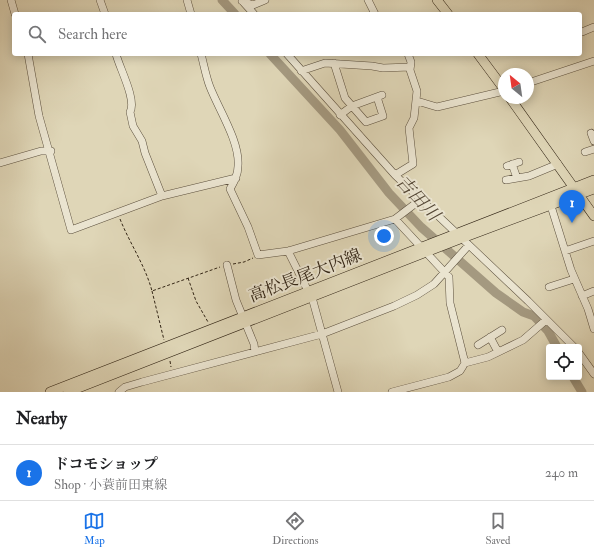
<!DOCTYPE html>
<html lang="en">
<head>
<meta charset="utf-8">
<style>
	:root { --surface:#fff; --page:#f2f2f2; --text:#202124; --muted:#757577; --line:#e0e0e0; --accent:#1a73e8 }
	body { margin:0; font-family:"IM FELL Double Pica","Noto Serif JP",serif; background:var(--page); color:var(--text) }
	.controls { position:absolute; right:12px; bottom:12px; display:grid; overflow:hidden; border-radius:4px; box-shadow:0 2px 10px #0003 }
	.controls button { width:36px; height:36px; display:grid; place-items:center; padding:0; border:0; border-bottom:1px solid var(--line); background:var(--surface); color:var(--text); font:20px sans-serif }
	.compass { position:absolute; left:498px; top:68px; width:36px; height:36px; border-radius:50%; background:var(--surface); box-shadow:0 2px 10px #0003; rotate:331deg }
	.you { position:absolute; left:384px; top:236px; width:14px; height:14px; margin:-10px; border:3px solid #fff; border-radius:50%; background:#1a73e8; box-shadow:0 0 0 6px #1a73e833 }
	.badge { display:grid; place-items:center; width:26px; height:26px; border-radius:50%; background:var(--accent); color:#fff; font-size:13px; font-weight:700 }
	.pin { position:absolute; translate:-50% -33px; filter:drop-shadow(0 1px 2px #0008) }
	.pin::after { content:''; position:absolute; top:21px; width:14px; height:12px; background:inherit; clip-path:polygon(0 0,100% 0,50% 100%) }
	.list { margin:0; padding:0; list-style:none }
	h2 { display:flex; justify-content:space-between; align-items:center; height:52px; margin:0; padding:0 16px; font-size:17px }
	h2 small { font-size:13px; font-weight:400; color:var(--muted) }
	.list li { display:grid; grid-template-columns:26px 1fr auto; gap:12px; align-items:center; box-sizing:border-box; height:56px; padding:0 16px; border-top:1px solid var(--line) }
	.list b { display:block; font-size:15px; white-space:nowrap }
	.list p { margin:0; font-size:13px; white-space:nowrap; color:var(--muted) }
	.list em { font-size:13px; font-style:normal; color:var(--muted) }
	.icon { flex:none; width:22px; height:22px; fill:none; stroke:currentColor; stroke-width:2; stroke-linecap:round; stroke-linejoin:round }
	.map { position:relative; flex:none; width:594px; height:392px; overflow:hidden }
	.search { position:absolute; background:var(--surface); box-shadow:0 2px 10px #0003; left:12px; right:12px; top:12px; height:44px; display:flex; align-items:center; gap:10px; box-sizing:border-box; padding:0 14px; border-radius:4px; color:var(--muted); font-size:15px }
	.sheet { height:108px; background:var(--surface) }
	nav { display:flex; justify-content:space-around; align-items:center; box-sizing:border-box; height:56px; border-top:1px solid var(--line); background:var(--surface); font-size:11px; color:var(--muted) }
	nav a { display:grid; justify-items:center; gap:2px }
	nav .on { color:var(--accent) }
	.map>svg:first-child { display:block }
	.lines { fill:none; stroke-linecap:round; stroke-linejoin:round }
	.river { stroke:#a49980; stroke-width:9 }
	.minor-casing { stroke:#5c503e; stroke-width:8 }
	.major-casing { stroke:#312415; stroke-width:10 }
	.path { stroke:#312415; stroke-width:1; stroke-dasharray:3 2; stroke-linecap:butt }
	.minor { stroke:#eae4d0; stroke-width:7 }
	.major { stroke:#dfd6b7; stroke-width:9 }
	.labels { text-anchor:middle; stroke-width:4; stroke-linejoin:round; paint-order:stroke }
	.street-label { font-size:17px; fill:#312415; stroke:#eae4d0 }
	.water-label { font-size:18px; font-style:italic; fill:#544735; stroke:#eae4d0 }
</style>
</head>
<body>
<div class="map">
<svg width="594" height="392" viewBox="0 0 594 392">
	<rect width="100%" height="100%" fill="#dfd6b7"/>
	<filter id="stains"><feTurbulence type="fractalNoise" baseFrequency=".005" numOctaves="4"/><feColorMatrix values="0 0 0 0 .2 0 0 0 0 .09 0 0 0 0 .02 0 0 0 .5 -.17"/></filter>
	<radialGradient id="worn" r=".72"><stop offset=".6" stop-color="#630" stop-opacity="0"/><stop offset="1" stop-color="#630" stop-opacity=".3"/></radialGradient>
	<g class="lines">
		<path class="river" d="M222,0L235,14
			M270,54L340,130L389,193L421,227L496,293L523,312L534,316L548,331L557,347
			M573,377L582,392"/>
		<g class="minor-casing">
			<path id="minor" d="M11,0L15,14
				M100,0L105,14
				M187,0L191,14
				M368,0L375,14
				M242,1L253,5L265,0
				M244,3L254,14
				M582,32L594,27
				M28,54L39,116L71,230L162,196L236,178
				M116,54C119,67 137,100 130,112L133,126L142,141L145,153L162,196
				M201,54C204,65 206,77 210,87C219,110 240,142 238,166C238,175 234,182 230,189L248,227L258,255L288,251L395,219L420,200
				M287,54L395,175L528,301L574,347
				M334,63L345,98L366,122L383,116L377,97
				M301,71L325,63L372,66L383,68L410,67
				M528,83L594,61
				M417,101L437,107L504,91
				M340,115L352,106L382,95
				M591,133L594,141
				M585,152L594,149
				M0,163L41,151H51
				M512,164L517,178
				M507,166L519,162
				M395,175L413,164L409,128L414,118L417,91L410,70L411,62L408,54
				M506,180L529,176L558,164
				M551,206L571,270L588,309L594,329
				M395,219L449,277L450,303L465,363
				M288,251L313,301L338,392
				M565,251L594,241
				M227,265L236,300L254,344L255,352
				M549,287L574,279
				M582,296L594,291
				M490,337L498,352
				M478,345L502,330
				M579,353L594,374
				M119,392L125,387L142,382L322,334L394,306L417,295L434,284L468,246
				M392,392L449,377L460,371L465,363L488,357L523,340L546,320"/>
		</g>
		<g class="major-casing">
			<path id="major" d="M437,0L448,14
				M478,54L504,89
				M510,98L594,216
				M50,392L594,180
				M68,392L457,240L594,189"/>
		</g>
		<path class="path" d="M120,219C130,244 145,265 152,291L220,267
			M233,264L244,262L253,258
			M188,278L196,301L208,322
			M152,291L164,340
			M170,361L171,367"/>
		<use href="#minor" class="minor"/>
		<use href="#major" class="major"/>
	</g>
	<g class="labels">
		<g class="street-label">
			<text transform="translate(305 275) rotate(-21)" y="6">高松長尾大内線</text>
		</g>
		<g class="water-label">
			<text transform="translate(418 198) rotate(47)" y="6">吉田川</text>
		</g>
	</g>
	<rect width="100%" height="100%" filter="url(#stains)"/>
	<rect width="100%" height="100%" fill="url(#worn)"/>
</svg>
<div class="controls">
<button><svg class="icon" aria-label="locate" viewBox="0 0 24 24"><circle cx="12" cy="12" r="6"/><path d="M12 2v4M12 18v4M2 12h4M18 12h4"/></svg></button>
</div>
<svg class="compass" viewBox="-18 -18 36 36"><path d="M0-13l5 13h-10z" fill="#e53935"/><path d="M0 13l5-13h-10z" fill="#757577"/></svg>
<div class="you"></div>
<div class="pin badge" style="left:572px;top:223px">1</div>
<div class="search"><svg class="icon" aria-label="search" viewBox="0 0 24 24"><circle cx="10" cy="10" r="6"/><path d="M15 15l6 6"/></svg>Search here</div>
</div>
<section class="sheet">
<h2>Nearby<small></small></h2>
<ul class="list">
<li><span class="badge">1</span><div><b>ドコモショップ</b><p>Shop · 小蓑前田東線</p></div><em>240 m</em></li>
</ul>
</section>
<nav>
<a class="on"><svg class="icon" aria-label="map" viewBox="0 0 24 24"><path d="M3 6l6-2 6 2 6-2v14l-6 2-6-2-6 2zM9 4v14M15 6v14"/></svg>Map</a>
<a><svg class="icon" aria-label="directions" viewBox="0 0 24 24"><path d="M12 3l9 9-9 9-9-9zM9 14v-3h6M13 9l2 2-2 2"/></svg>Directions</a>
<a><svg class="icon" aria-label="saved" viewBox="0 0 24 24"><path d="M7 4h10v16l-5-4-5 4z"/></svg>Saved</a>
</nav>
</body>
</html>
